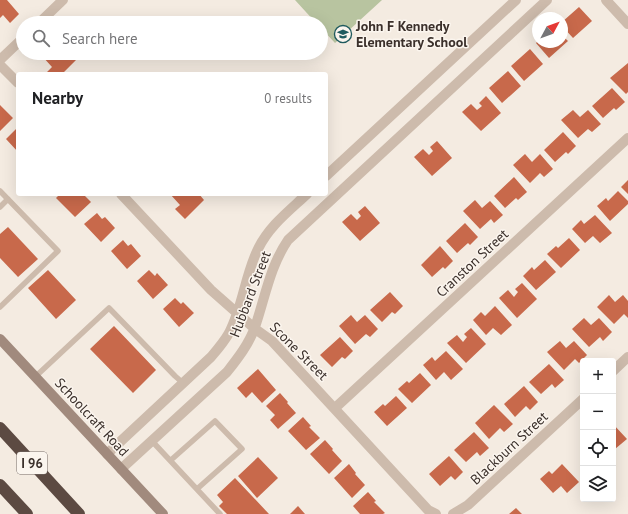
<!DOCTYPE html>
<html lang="en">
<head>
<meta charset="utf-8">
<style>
	:root { --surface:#fff; --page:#f2f2f2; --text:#202124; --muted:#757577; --line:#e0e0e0 }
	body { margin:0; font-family:"PT Sans",sans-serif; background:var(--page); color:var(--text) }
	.controls { position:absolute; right:12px; bottom:12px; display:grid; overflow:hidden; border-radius:4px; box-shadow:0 4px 16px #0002 }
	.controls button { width:36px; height:36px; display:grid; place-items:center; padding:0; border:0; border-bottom:1px solid var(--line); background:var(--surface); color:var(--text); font:20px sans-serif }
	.compass { position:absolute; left:532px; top:12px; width:36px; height:36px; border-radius:50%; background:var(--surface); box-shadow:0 4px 16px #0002; rotate:49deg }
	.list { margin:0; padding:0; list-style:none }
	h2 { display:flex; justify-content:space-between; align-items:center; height:52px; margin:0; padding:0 16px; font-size:17px }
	h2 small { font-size:13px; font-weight:400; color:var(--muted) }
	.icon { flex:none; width:22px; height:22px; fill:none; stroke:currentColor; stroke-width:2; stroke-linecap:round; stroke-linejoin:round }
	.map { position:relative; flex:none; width:628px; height:514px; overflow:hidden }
	.search { position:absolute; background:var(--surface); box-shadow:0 4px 16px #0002; left:16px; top:16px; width:312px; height:44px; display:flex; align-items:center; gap:10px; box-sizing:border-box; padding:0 14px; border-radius:22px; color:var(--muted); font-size:15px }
	.panel { position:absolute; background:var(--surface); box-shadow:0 4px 16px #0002; left:16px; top:72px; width:312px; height:124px; border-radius:4px }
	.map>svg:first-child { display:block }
	.green { fill:#b8c4a0 }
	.building { fill:#c8694b }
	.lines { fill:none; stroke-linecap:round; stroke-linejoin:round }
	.lane { stroke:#cdbbac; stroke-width:5.5 }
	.street { stroke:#cdbbac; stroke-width:10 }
	.secondary { stroke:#a18a7d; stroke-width:10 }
	.highway { stroke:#5c4a42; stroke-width:12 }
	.labels { text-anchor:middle; stroke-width:3; stroke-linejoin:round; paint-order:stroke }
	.shield { fill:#fbf5ee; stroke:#756b66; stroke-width:1 }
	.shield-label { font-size:13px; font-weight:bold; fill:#3b302b }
	.poi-label { font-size:14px; font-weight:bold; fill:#3b302b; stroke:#fbf5ee; text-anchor:start }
	.street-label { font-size:14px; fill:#3b302b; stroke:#fbf5ee }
</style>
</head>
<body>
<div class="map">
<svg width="628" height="514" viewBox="0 0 628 514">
	<rect width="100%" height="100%" fill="#f4ebe1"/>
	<path class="green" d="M295,0H382L335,43L321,28V23H316Z"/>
	<path class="building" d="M0,0H7L19,14L10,23L3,15L0,18Z
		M579,7L592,21L573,38L562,26V22Z
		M562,35L568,41L549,58L536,43L537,42H562Z
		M530,49L543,64L524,81L511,66Z
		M45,53H62L64,56L69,53L76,60L62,74H49L47,72L52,67L42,56Z
		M628,63V92L626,94L610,78Z
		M508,71L521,86L502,103L489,88Z
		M612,88L625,102L616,110L614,108L603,118L592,106Z
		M486,96L501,113L481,131L462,112L471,104L477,110L482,106L479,103Z
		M0,105L13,118L0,131Z
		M573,110L580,117L588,110L601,124L592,132L588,129L578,138L561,120Z
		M18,127V152L6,139Z
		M563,132L576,146L568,154L566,152L555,162L544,150Z
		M437,141L452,158L432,176L414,157L423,149L429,155L433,151L430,147Z
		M525,154L532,162L540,154L553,169L544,177L540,173L530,183L513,165Z
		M514,177L527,192L518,200L516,198L505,208L494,196Z
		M628,180V194L621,187Z
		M618,191L628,201V204L610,221L597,206L606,198L608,201Z
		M60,194H83L91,202L75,217L56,198Z
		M170,194H199L204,200L185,219L175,209L180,205Z
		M475,200L482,208L490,201L503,215L494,223L491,219L480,229L463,211Z
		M365,206L380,223L360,241L342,222L351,214L357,220L361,216L358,212Z
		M97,213L102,219L105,217L115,228L101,242L84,224Z
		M595,215L612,233L600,243L593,236L585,243L572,229L581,220L584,224Z
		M465,223L478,237L470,245L468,243L457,253L446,241Z
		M8,227L38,259L18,277L0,258V234Z
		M569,238L580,250L561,268L547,254L556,246L558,248Z
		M123,240L128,246L131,244L141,256L127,269L111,251Z
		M440,246L453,261L445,269L443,267L432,277L421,265Z
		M545,260L556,272L536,290L523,276L532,267L534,270Z
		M48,270L76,300L56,319L28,288Z
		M149,270L155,276L157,273L168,285L153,299L137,281Z
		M522,283L537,299L517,318L499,298L508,290L514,297L518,292L515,289Z
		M390,292L403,306L395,314L392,312L382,322L370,310Z
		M609,295L615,302L623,295L628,301V318L624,314L614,324L597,307Z
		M175,298L181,304L183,302L194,313L179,327L163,309Z
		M495,306L512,325L501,335L493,328L486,335L473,320L481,312L485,316Z
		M351,315L357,322L365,315L378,329L370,337L366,334L355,344L339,326Z
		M584,318L591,325L599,318L612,332L603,341L600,337L589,347L572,329Z
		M114,326L156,370L133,393L90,349Z
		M471,328L486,344L466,363L447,343L457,335L463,342L467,337L464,334Z
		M340,337L353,351L345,359L342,357L332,367L320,355Z
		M560,341L566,348L574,341L587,355L579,363L575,359L564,370L547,352Z
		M446,351L463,369L451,380L444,372L436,380L423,365L432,357L435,361Z
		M549,364L564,380L555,388L552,384L541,394L529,382Z
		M258,369L276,390L262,403L252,392L246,398L237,388Z
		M420,373L431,385L412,403L398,389L407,381L409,383Z
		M524,386L538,402L530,410L526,406L515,417L504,404Z
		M280,393L288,402L287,403L296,413L278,429L270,420L275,415L266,406Z
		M396,396L407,408L387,426L374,412L383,404L385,406Z
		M494,405L513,424L504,432L500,428L489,439L475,423Z
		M303,417L311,426L309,427L320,438L306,450L288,431Z
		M613,424L627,439L615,449L613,447Z
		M474,432L489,448L480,456L477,452L466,462L454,450Z
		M325,440L333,449L332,450L342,461L329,474L310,454Z
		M449,456L463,472L455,480L451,476L440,486L429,474Z
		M258,457L278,478L257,498L238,476Z
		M349,464L356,473L355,474L365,485L352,498L334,478Z
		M562,464L579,482L567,493L561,486L553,493L540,479L549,471L552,474Z
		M235,478L269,514H227L219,506L223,502L217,495Z
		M368,492L376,501L374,502L385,513L383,514H360L353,506Z
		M298,506L305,514H290Z
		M516,508L522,514H509Z"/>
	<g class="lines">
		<path class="lane" d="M0,191L58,251L0,307
			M0,207L8,199
			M35,377L109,308L175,376L183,383
			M151,440L220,514
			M171,460L215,421L242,449L197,489"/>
		<path class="street" d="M606,0L628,24
			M39,23L63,0
			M0,60L23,38
			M0,65L18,83
			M326,176L516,0
			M121,194L211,290L254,328L272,341L428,510L436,514
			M613,371L628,357
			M335,408L628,138
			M107,454L211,357C217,350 224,342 229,333C243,306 245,275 258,249C269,226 289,211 307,194
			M121,469L227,372C238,358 249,344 255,327C265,298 270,266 288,240L547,0
			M453,514L468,505L583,399"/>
		<path class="secondary" d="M0,339L163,514"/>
		<path class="highway" d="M0,428L79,514
			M0,485L27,514"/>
	</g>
	<defs>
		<g id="school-ring" transform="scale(0.9)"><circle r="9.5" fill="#fbf5ee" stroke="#1f5a5e" stroke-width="1.5"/><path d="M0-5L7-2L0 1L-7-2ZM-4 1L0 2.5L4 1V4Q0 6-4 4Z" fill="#1f5a5e"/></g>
	</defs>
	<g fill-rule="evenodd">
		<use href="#school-ring" x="343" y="34"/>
	</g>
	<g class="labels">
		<rect class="shield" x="17" y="452" width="30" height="22" rx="3"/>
		<g class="shield-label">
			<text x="32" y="468">I 96</text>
		</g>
		<g class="poi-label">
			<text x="356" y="31">John F Kennedy<tspan x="356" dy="16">Elementary School</tspan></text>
		</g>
		<g class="street-label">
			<text transform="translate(472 263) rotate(-43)" y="5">Cranston Street</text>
			<text transform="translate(250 294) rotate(-69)" y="5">Hubbard Street</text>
			<text transform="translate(299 351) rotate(45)" y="5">Scone Street</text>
			<text transform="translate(92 417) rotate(47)" y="5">Schoolcraft Road</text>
			<text transform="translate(509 448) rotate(-43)" y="5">Blackburn Street</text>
		</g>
	</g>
</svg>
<div class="controls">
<button>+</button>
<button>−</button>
<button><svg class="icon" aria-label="locate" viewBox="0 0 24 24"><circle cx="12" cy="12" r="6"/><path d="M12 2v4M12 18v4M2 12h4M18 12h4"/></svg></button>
<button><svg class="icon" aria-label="layers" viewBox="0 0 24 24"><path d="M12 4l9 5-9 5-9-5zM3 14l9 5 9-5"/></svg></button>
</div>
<svg class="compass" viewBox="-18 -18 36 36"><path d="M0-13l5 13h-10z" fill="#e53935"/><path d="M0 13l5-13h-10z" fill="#757577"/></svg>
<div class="search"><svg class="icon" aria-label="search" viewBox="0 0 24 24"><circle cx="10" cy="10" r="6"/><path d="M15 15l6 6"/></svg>Search here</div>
<section class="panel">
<h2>Nearby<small>0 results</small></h2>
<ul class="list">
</ul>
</section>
</div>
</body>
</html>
